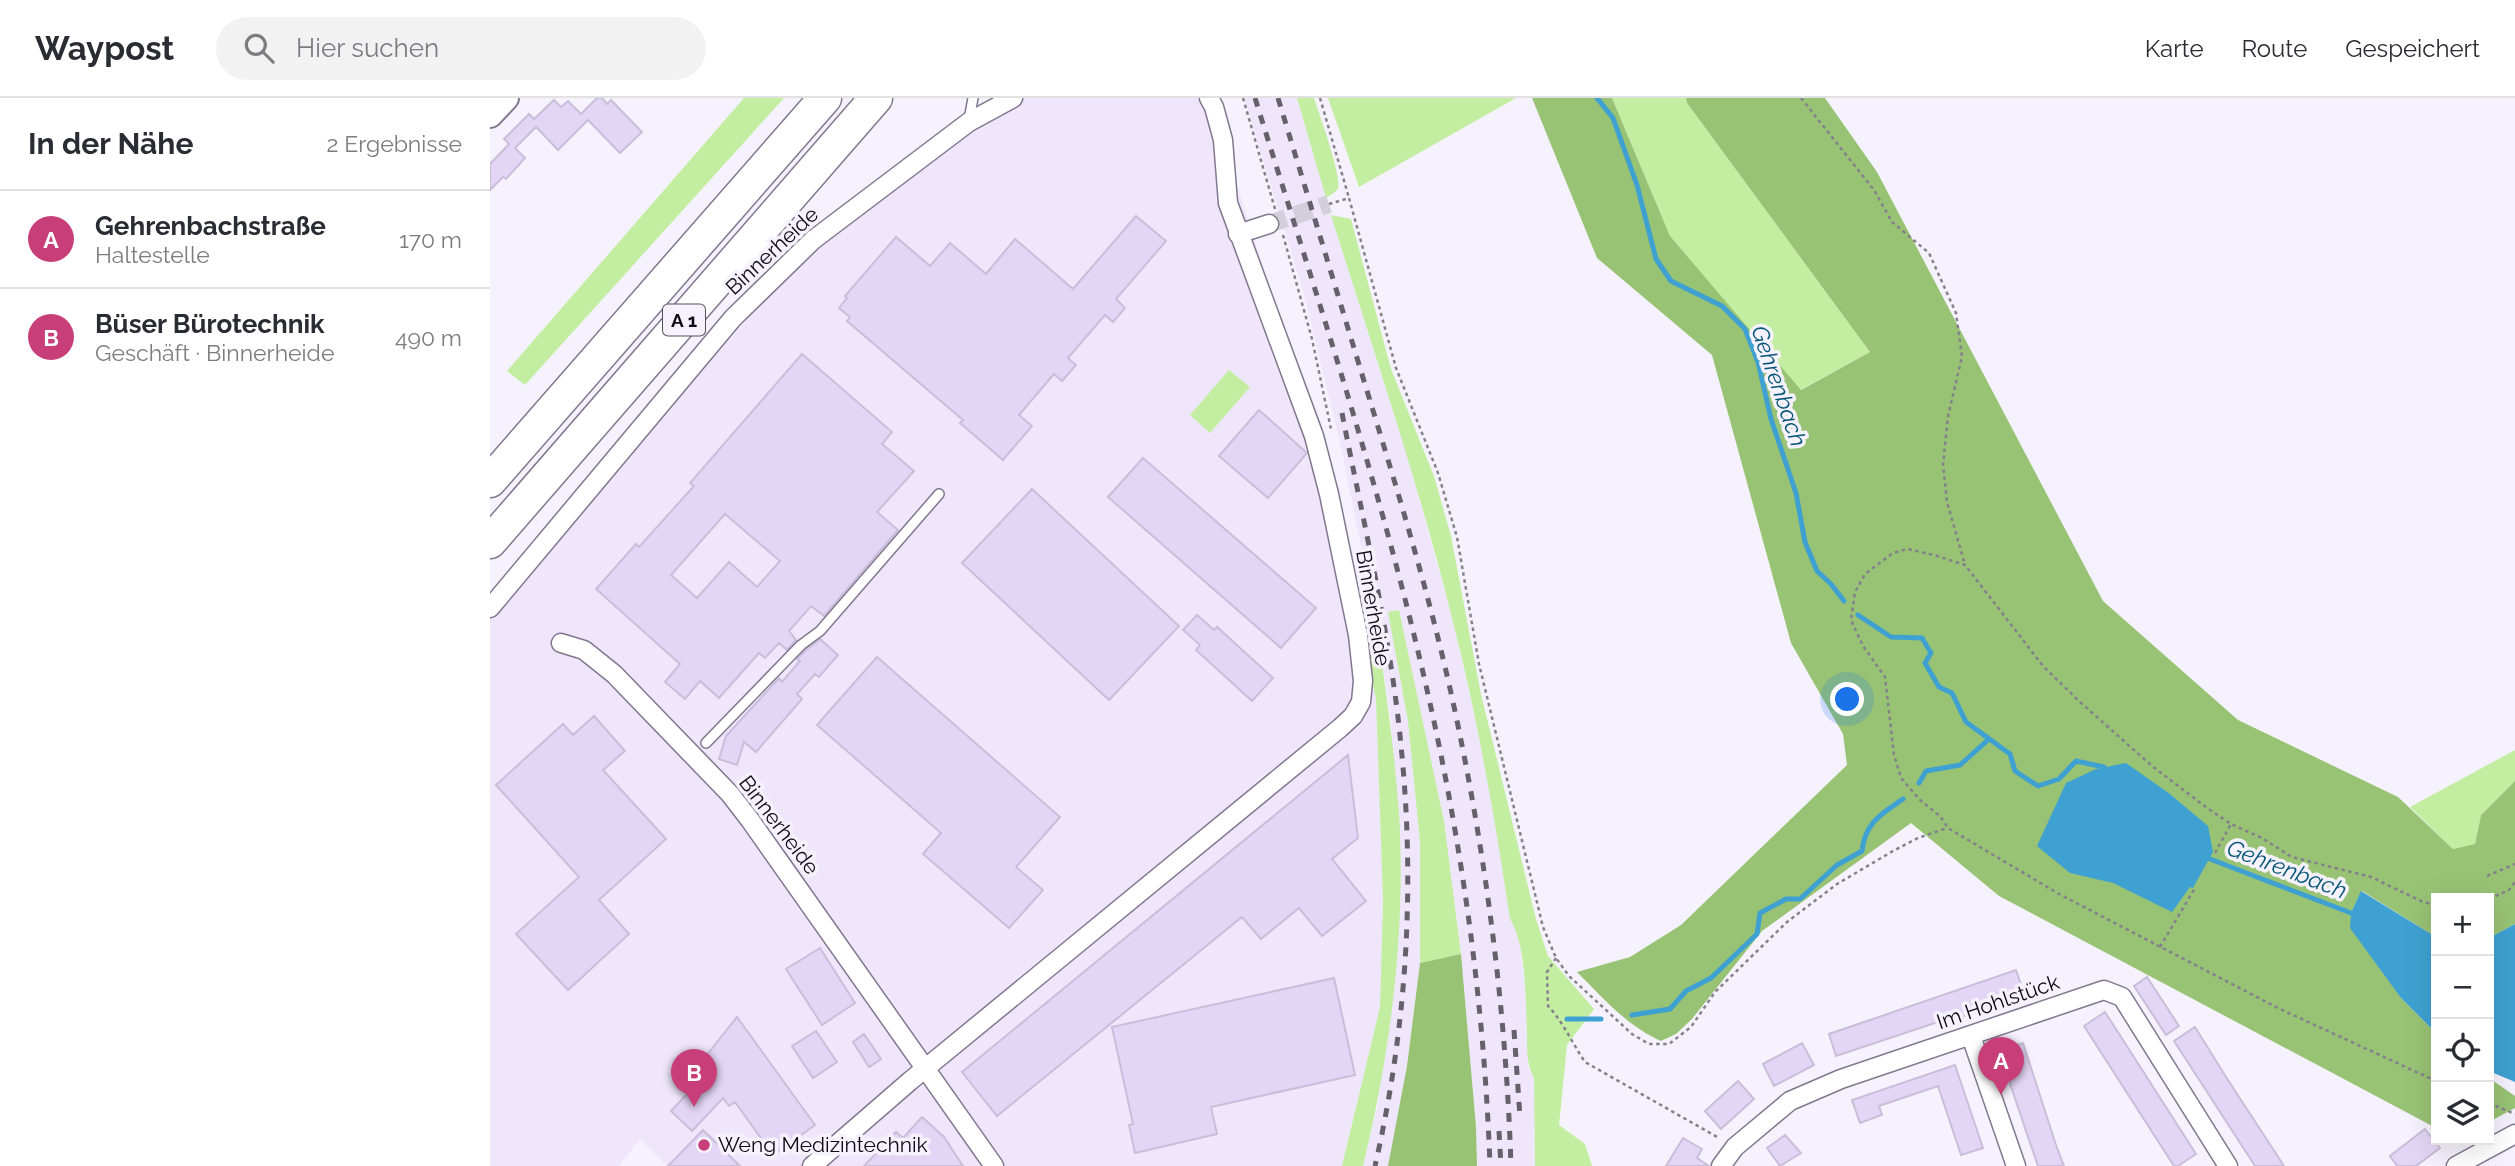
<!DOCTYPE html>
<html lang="de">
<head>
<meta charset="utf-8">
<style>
	:root { --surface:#fff; --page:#f2f2f3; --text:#2b2b33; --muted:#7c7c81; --line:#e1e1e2; --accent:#c73e78 }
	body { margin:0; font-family:Raleway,sans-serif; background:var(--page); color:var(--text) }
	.controls { position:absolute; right:21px; bottom:21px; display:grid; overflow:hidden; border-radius:0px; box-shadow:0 7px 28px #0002 }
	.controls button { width:63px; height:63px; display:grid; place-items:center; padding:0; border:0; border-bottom:2px solid var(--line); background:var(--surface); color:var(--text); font:35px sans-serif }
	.you { position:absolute; left:1358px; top:602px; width:24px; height:24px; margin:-18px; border:5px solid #fff; border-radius:50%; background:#1a73e8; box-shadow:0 0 0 10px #1a73e833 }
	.badge { display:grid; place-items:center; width:46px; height:46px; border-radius:50%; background:var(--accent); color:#fff; font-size:23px; font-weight:700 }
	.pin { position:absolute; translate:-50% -58px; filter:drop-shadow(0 2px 4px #0008) }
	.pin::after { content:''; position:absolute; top:37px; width:24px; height:21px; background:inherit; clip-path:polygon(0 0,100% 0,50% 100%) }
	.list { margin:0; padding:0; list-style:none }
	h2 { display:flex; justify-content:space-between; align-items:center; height:91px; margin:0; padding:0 28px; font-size:30px }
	h2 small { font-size:23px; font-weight:400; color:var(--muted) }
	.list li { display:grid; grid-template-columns:46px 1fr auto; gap:21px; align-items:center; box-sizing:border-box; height:98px; padding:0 28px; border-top:2px solid var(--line) }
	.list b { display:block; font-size:26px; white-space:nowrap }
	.list p { margin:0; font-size:23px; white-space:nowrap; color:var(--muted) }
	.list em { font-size:23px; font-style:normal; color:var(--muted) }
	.icon { flex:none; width:38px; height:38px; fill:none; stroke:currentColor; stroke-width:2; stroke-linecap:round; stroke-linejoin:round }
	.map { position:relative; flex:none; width:2025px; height:1068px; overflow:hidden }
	header { display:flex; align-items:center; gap:42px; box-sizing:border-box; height:98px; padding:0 35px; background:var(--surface); border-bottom:2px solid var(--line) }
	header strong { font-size:33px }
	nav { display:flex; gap:38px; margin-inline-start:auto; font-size:24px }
	.search { width:490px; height:63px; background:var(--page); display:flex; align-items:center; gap:18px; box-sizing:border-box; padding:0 24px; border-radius:38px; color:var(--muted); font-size:26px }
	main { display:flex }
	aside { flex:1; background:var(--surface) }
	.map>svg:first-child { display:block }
	.built { fill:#efe6fb }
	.green { fill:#c3eea1 }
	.forest { fill:#98c375 }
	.water { fill:#3ea1d1 }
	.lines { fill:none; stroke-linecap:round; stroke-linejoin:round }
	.stream { stroke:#3ea1d1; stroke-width:5 }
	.building { fill:#e3d5f5; stroke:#c9bed9; stroke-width:2; fill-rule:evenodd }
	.street-tunnel { stroke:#d3cfda; stroke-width:18; stroke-dasharray:18 9; stroke-linecap:butt }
	.lane-casing { stroke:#81778f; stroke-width:12 }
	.street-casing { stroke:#81778f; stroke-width:21 }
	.secondary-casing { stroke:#81778f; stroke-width:28 }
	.highway-casing { stroke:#81778f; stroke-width:35 }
	.path { stroke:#85818b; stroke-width:2.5; stroke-dasharray:3.5 3.5; stroke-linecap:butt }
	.lane { stroke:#fff; stroke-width:9 }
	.street { stroke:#fff; stroke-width:18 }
	.secondary { stroke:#fff; stroke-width:24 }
	.highway { stroke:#fff; stroke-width:32 }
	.rail { stroke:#65616b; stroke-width:5; stroke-dasharray:9 9; stroke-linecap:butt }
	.poi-dot { fill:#c73e78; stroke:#f6f2fd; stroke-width:2.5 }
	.labels { text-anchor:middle; stroke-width:7; stroke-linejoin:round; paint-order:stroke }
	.shield { fill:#f6f2fd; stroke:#545059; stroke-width:2 }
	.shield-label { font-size:19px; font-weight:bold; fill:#0e0a13 }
	.street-label { font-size:21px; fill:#0e0a13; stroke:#f6f2fd }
	.poi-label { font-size:21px; fill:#0e0a13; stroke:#f6f2fd; text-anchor:start }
	.water-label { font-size:23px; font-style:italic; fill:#055677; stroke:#f6f2fd }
</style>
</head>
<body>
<header>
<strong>Waypost</strong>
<div class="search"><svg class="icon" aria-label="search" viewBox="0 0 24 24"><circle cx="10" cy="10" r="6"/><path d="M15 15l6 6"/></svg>Hier suchen</div>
<nav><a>Karte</a><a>Route</a><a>Gespeichert</a></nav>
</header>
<main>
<aside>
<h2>In der Nähe<small>2 Ergebnisse</small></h2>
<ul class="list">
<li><span class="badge">A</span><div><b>Gehrenbachstraße</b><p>Haltestelle</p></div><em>170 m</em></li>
<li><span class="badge">B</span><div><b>Büser Bürotechnik</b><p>Geschäft · Binnerheide</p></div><em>490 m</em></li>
</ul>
</aside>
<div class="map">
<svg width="2025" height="1068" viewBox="0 0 2025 1068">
	<rect width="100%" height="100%" fill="#f6f2fd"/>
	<path class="built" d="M522,0H718L720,2L832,354L886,601L893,803L890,909L852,1068H177L150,1041L129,1068H0V520L288,185L349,123Z
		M754,0H807L841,117L919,364L963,523L1000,687L1020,821L1028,833L1035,889L1038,968L1044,980L1045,1068H987L986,1029L971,856L954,723L908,512L899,515L918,623L930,744V865L917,968L898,1068H873L887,1010L898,940L909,833L901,622L885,519L850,344L813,193Z"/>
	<path class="green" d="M254,0H294L35,287L17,273Z
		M807,0H824C829,15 852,79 848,90C846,95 840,97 836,100Z
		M838,0H1026L869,89Z
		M1122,0H1196L1197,5L1380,254L1310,292L1180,138Z
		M841,117L861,121L901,271L944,378L961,438L991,596L1046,821L1058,858L1104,911L1077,947L1069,1027L1095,1046L1102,1068H1045L1044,980C1036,965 1037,950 1037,933C1035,900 1037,849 1020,821C1005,721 988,622 963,524C929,386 883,252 841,117Z
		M739,272L760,289L720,335L700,317Z
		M909,512L954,723L971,856L930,865V744L918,623L898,514Z
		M885,519C895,584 904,649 909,714C916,833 901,953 873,1068H852L890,909L893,803L886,601L869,524Z
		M2025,652V683L1991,717L1985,746L1963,751L1920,709Z"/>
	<path class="forest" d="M1042,0H1122L1180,138L1311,292L1380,254L1197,5L1196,0H1335L1387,74L1613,503L1748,622L1908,699L1963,751L1985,746L1991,717L2025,683V826L1999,840V800H1946V839L1872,793L1861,815L1911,900L1946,935V1030L1509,798L1421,725L1272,833L1202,921L1186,936L1171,943C1137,928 1113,900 1087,874L1140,859L1191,827L1357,667L1353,636L1301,545L1222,257L1107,160Z
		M971,856L986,1029L987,1068H898L917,968L930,865Z
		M1999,980L2025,998V1010L1999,1024Z"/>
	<path class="water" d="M1636,665L1680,696L1718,728L1723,754L1703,790L1700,789L1682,814L1623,785L1580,775L1547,748L1576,685L1606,671Z
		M1871,793L1946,839V935L1911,900L1860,830L1861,815Z
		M2025,826V984L1999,973V840Z"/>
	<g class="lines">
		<path class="stream" d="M1107,0L1123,20L1147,87L1166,161L1181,183L1232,208L1255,231L1268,264L1281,321L1306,395L1315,444L1327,473L1341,486L1354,503
			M1368,517L1401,539L1432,540L1441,555L1435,565L1449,589L1462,595L1476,624L1520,656L1525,673L1548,688L1569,681L1586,663L1614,669
			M1429,685L1436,673L1470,667L1499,641
			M1720,761L1861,815
			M1142,917L1180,911L1196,893L1221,880L1267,836L1270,815L1296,801H1310L1347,767L1372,753C1375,725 1391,716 1413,701
			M1077,921H1111"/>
	</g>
	<path class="building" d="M107,0H112L117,6L121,2L152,34L130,55L98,22L68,52L46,29L25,50L35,60L16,81L13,79L0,92V66L19,46L14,41L39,16L44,21L64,2L71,9L78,3L91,16Z
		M646,118L676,143L626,201L635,210L623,224L615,217L578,260L586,267L572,283L564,276L529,317L542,328L513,362L470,325L473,322L357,223L360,219L349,210L357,200L355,198L406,139L440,168L460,145L496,176L525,141L583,191Z
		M312,256L402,334L392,346L424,373L387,414L408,432L334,518L321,508L299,533L306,542L297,552L289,545L275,560L269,555L229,600L210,583L195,601L175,584L190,566L106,491L146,446L149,449L204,388L200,385ZM235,416L290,463L267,489L239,464L207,500L181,477Z
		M769,312L817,355L778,400L729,358Z
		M653,360L826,510L791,550L618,399Z
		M542,391L689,528L619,602L472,465Z
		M707,517L724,532L727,529L783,580L762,603L706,552L710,547L693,532Z
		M330,541L348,557L329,579L325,576L307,596L312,601L266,654L254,644L247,667L229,661L236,638L289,580L292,584L310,563L307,561L316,552Z
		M387,559L570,719L526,769L553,792L519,830L433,756L451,735L327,627Z
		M104,618L135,653L113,672L176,741L109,802L139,836L78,892L26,836L89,779L6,687L73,626L83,637Z
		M858,657L868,740L842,761L876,803L832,838L809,810L771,841L752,819L507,1018L472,974Z
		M330,850L365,905L332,927L296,871Z
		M1526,872L1534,895L1483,912L1484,915L1464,921L1463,919L1346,958L1339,936Z
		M1657,879L1689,928L1676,937L1644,888Z
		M844,880L865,977L721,1009L727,1036L645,1055L639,1027L643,1026L622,929Z
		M1615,914L1706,1056L1688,1068H1684L1594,928Z
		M247,919L325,1027L283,1057L245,1004L239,1008L233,1000L202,1033L181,1013L216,976L209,967Z
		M1705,929L1738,982L1794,1068H1765L1708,980L1684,943Z
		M326,933L347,964L323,980L302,948Z
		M374,936L391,961L379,969L363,944Z
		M1312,945L1324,967L1284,988L1273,966Z
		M1533,945L1566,1047L1574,1068H1548L1537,1036L1509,953Z
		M1465,967L1493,1050L1471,1057L1448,988L1389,1008L1392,1017L1370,1025L1362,1002Z
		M1248,983L1264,1001L1231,1031L1215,1013Z
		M432,1019L454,1039L473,1068H374L406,1034L413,1040Z
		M1935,1031L1950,1050L1926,1068H1907L1900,1058Z
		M213,1032L250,1068H178Z
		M1295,1037L1311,1055L1290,1068L1277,1050Z
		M1193,1040L1212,1051L1207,1060L1219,1068H1176Z"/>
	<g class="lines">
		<path class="street-tunnel" d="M779,126L839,106"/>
		<g class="lane-casing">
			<path id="lane" d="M479,22L483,0
				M216,645L311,547L330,533L449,396"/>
		</g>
		<g class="street-casing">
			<path id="street" d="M748,136L779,126
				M0,510L243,220L323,142L479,24L523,0
				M71,545L94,552L124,576L240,696L260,722L504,1068
				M1481,938L1526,1068
				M322,1068L420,983L850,630L863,618L871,604L873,583L868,537L839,396L824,338L738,105L733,42L724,9L719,0
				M1231,1068L1245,1049L1300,1003L1351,981L1614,892L1632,899L1738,1068
				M1966,1068L2025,1036"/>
		</g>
		<g class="secondary-casing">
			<path id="secondary" d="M0,17L16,0"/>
		</g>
		<g class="highway-casing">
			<path id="highway" d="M0,383L335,0
				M0,444L386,0"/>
		</g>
		<path class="path" d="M753,0L785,111
			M830,0L859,100
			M1311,0L1384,92L1402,124L1439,155L1466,215L1472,259L1458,318L1453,366L1457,404L1475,467
			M839,106L859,100L906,270L948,375L967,439L989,566L1053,829L1066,860L1079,878L1142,936L1159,946H1179L1201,929L1225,894L1297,824L1347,786L1403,753L1428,740L1457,730
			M793,137L822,241L841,331
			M1725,755L1741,726
			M1997,778L2025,766
			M1999,801L2019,792L2025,784
			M1946,807L1933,804L1881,779L1802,759L1772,740L1741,726L1717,710L1662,668L1590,604L1553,568L1475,467L1444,457L1417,451L1403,455L1375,476L1365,494L1361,522L1373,548L1395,579L1404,657L1411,680L1430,702L1450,718L1458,730L1569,796L1788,910L1946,983
			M1670,849L1705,790
			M1066,860L1057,874L1058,908C1074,925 1082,945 1095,964L1229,1040
			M1999,1005L2025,1016"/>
		<use href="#lane" class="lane"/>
		<use href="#street" class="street"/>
		<use href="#secondary" class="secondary"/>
		<use href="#highway" class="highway"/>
		<path class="rail" d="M765,0C823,187 886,375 931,566C970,730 994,899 1000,1068
			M788,0C819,102 850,204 881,306C911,404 941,503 963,604C996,756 1016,912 1021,1068
			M852,315C874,428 902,543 912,658C925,796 916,933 885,1068
			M1024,932L1030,1019
			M1009,1033L1011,1068"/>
	</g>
	<circle class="poi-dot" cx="214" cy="1047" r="7"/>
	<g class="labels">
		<rect class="shield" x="173" y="206.5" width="42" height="31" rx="5"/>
		<g class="shield-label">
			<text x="194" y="229">A 1</text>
		</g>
		<g class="street-label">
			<text transform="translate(282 153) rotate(-43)" y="7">Binnerheide</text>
			<text transform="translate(883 510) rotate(80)" y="7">Binnerheide</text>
			<text transform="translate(289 727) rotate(53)" y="7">Binnerheide</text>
			<text transform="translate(1508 904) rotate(-19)" y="7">Im Hohlstück</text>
		</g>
		<g class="poi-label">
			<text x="228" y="1054">Weng Medizintechnik</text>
		</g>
		<g class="water-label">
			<text transform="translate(1289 288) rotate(71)" y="8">Gehrenbach</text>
			<text transform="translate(1797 771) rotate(21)" y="8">Gehrenbach</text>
		</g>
	</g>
</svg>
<div class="controls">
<button>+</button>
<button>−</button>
<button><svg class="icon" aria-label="locate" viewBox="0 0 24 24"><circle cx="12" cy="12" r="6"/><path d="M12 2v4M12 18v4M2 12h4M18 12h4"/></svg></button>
<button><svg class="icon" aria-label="layers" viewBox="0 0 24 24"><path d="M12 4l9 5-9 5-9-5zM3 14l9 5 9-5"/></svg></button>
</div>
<div class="you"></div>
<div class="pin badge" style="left:1511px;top:997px">A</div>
<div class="pin badge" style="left:204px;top:1009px">B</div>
</div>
</main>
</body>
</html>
